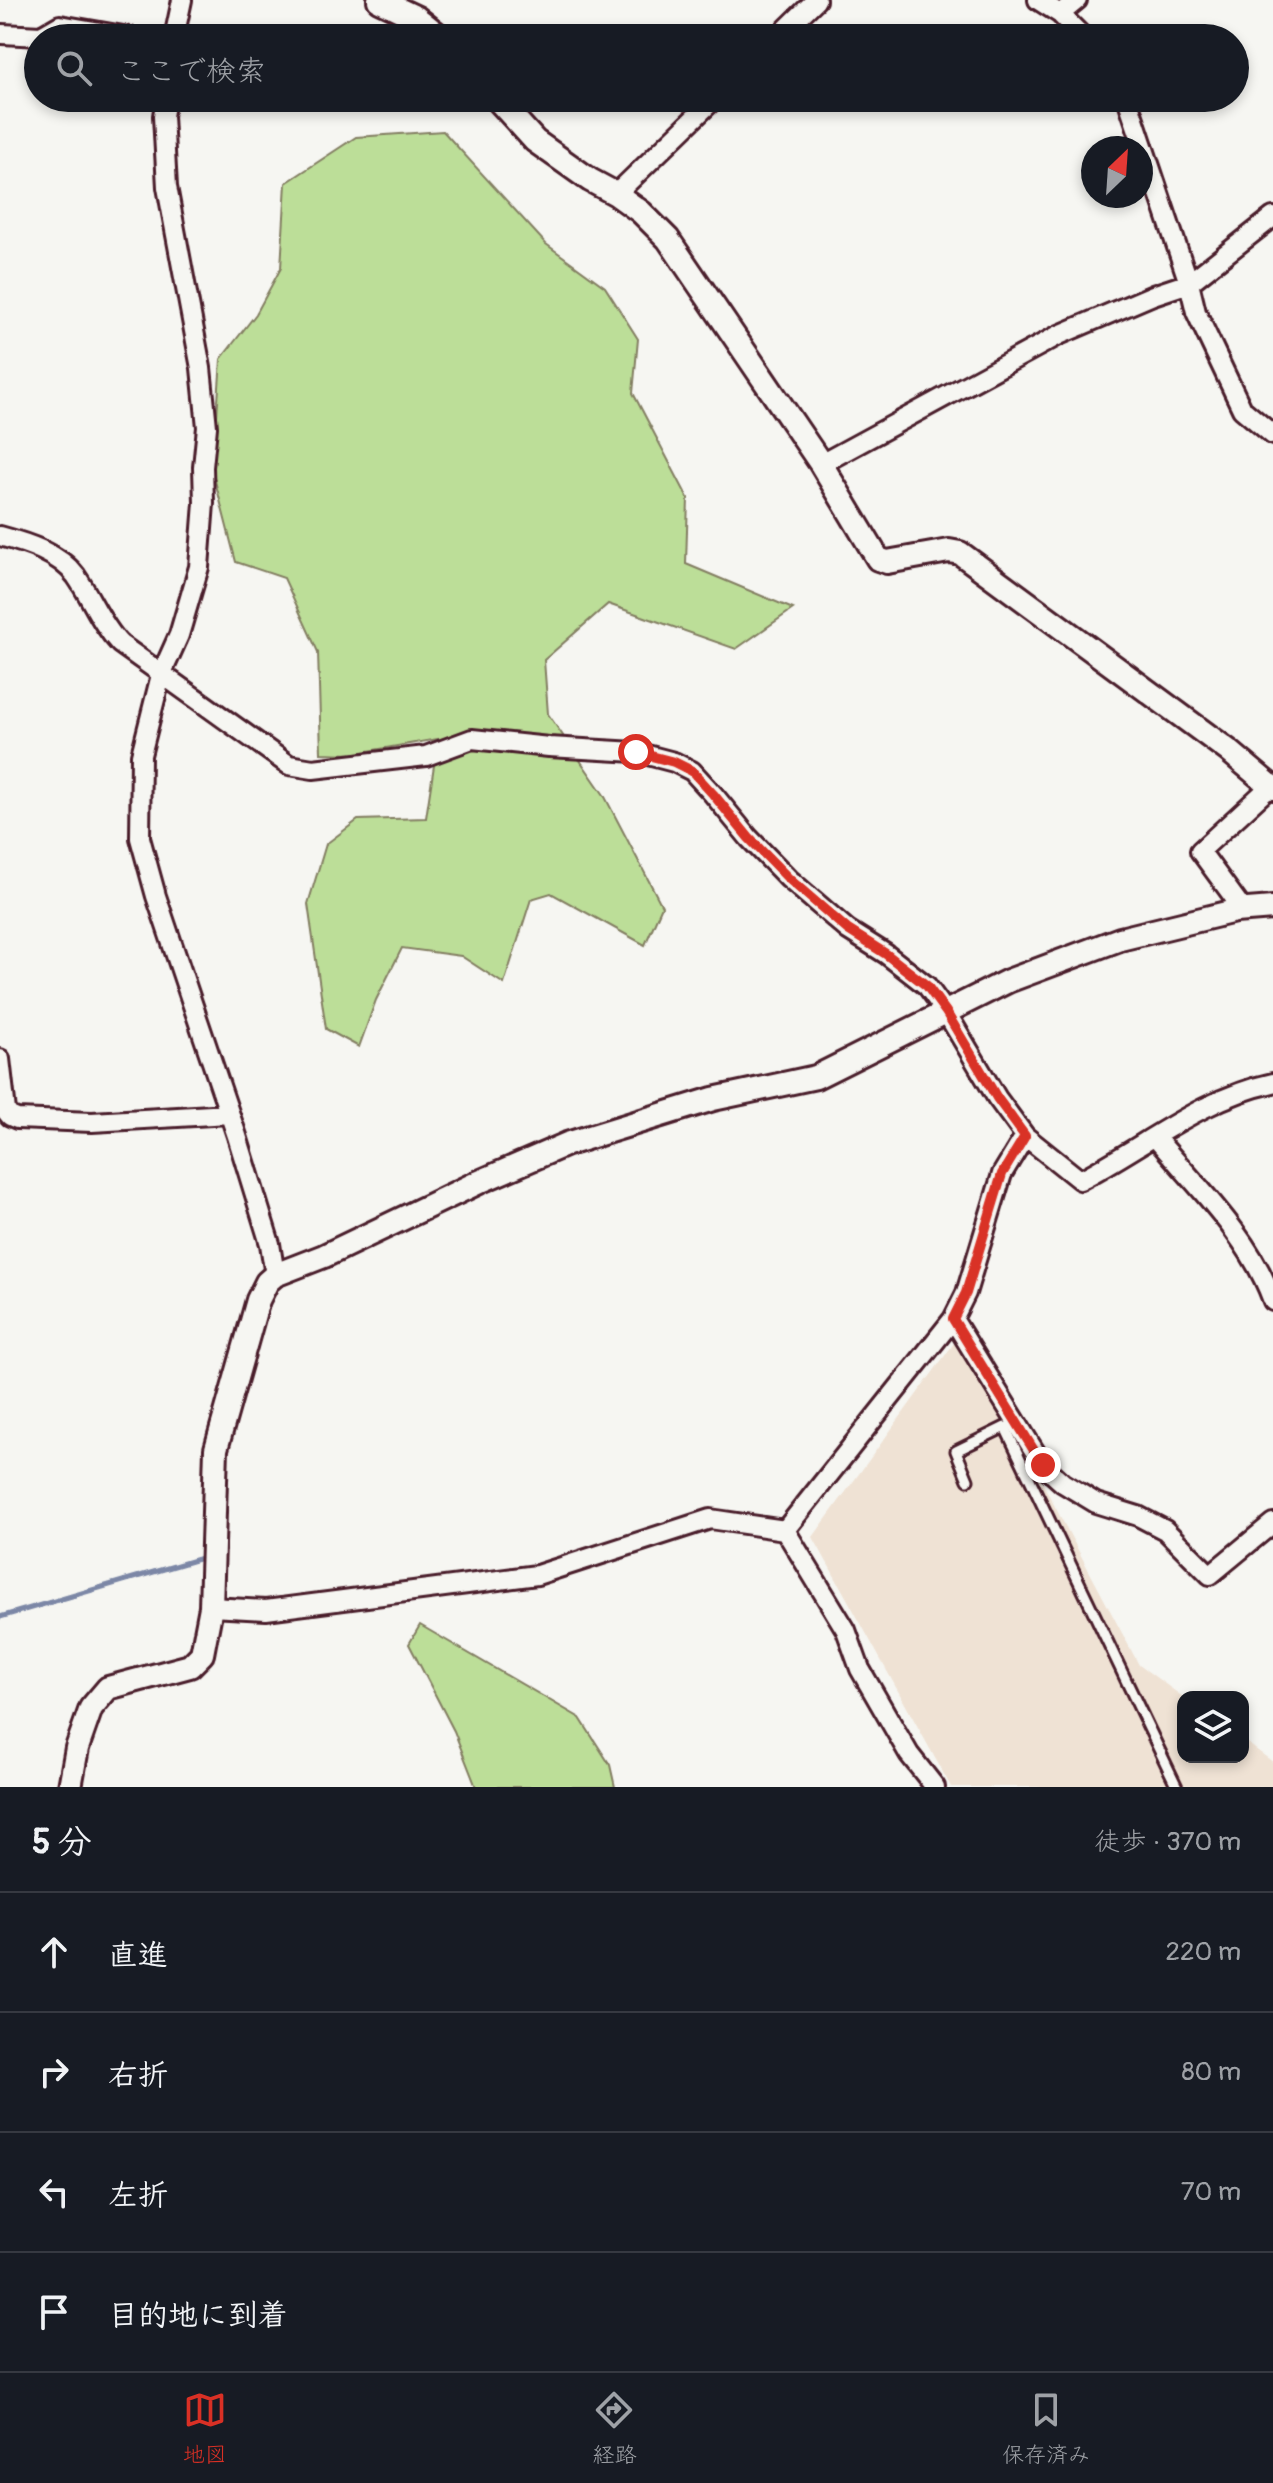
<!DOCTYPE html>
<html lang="ja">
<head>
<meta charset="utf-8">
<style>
	:root { --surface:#171b24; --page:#242831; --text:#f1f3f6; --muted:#9ea1a6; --line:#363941; --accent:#d93025 }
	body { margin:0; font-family:Pangolin,"Klee One",sans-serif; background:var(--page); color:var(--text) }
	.controls { position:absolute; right:24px; bottom:24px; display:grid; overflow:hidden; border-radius:16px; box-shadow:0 4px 12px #0003 }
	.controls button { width:72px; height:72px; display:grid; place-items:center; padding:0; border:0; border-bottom:2px solid var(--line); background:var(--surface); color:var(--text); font:40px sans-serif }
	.compass { position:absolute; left:1081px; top:136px; width:72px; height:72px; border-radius:50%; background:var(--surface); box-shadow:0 4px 12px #0003; rotate:25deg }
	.stop { position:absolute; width:24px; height:24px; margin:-18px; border:6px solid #d93025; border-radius:50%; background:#fff }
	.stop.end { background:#d93025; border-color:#fff; box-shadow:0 2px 8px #0008 }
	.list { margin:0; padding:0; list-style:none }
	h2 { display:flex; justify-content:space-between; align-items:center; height:104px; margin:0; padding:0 32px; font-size:34px }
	h2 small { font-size:26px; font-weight:400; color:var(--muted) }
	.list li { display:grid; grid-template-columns:52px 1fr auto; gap:24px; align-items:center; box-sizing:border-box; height:120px; padding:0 32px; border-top:2px solid var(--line) }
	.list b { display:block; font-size:30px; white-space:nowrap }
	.list em { font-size:26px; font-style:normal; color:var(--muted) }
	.icon { flex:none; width:44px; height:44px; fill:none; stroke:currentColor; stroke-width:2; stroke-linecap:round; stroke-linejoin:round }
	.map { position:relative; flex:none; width:1273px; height:1787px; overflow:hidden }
	.search { position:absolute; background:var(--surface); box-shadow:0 4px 12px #0003; left:24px; right:24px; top:24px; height:88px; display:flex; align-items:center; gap:20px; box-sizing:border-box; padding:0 28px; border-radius:44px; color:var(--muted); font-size:30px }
	.sheet { height:584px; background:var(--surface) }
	nav { display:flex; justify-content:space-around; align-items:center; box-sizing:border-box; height:112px; border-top:2px solid var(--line); background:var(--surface); font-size:22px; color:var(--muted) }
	nav a { display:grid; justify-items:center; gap:4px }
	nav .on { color:var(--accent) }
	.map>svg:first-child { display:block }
	.built { fill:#efe2d4 }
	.green { fill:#bcde98; stroke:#837e62; stroke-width:2 }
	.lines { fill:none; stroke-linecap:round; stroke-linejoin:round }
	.stream { stroke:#7b87a6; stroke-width:5 }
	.service-casing { stroke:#4a1f2b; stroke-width:15 }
	.minor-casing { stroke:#4a1f2b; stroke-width:24 }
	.tertiary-casing { stroke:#4a1f2b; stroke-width:28 }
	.service { stroke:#f6f6f2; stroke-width:9 }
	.minor { stroke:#f6f6f2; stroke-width:18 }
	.tertiary { stroke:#f6f6f2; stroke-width:22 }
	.route { stroke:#d93025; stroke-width:10 }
</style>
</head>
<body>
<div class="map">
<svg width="1273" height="1787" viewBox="0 0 1273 1787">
	<rect width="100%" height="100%" fill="#f6f6f2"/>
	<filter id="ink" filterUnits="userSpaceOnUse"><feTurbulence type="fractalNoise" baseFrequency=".0125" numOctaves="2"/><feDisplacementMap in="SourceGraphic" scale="16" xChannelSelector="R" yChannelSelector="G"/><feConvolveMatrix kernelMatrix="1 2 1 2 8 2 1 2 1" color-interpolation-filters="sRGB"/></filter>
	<g filter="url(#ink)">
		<path class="built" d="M957,1339L1034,1467L1139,1665L1183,1697V1757H1243V1740L1273,1762V1787H951L813,1537Z"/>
		<path class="green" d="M443,131L546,244L605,287L638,339L633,393L688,498L686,564L793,609L736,649L608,604L544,660L548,714L604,795L662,906L645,945L551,893L531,899L504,984L461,956L402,948L376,1000L359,1047L326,1029L308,904L326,844L358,820L426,818L438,739L351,754L321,753L318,652L284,578L236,562L213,473L221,359L256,314L281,268L286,183L356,137Z
			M420,1625L580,1718L610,1765L615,1787H476L454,1731L409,1644Z"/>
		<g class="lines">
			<path class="stream" d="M0,1617L205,1557"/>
			<g class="service-casing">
				<path id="service" d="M968,1480L956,1451L1005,1427L1177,1787"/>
			</g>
			<g class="minor-casing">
				<path id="minor" d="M1038,0L1060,14L1084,38
					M1060,14L1077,0
					M2,34L41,36L60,25L135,38
					M174,38L182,0
					M777,38L816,0
					M166,98L163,116L167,187L201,368L207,427L203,467L204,503L199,567L179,635L161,675L141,755L140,838L156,896L237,1136L270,1244L275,1275
					M1127,98L1189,283L1196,312L1242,409L1273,435
					M616,194L715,98
					M821,464L1059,335L1153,295L1189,283L1273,217
					M0,536C26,543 59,553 76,576C92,599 101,624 120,644L289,765L313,769L426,756L472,739L549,747L636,752L674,762L692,771L713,794L749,838L789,879L848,930L886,954L927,986L946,1012L997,1098L1025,1136L1080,1180C1144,1147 1201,1098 1273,1083
					M1244,911L1200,851L1273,784
					M0,1059L6,1111L10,1116L17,1119L92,1122L229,1114
					M1155,1137C1198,1188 1250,1237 1273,1301
					M953,1319L1043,1465L1063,1483L1096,1503L1138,1516L1165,1530L1210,1575L1273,1523
					M785,1530L953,1319L966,1293L1002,1174L1025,1136
					M785,1530L846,1630L860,1669L909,1754L935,1787
					M211,1607L266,1610L537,1575L710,1519L785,1530"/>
			</g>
			<g class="tertiary-casing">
				<path id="tertiary" d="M379,0L417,18L442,38
					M496,98L535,141L590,180L616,194L641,212L668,239L821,464L878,559L887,562L949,551L960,553L1229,751L1273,788
					M70,1787L77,1748L91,1708L108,1688L190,1666L202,1654L211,1607L216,1449L258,1300L267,1282L275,1275L324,1256L479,1182L567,1144L713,1099L816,1077L1008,981L1120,939L1235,911L1273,908"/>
			</g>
			<use href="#service" class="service"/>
			<use href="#minor" class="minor"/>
			<use href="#tertiary" class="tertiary"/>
		</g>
	</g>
	<g class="lines" filter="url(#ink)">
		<path class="route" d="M636,752L674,762L692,771L713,794L749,838L789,879L848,930L886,954L927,986L946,1012L997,1098L1025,1136L1002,1174L966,1293L953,1319L1043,1465"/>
	</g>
</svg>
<div class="controls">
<button><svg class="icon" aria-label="layers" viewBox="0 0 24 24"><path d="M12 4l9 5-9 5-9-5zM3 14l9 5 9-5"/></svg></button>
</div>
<svg class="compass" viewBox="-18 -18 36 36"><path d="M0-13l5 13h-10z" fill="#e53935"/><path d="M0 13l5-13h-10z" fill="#9ea1a6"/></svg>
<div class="stop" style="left:636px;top:752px"></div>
<div class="stop end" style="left:1043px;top:1465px"></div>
<div class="search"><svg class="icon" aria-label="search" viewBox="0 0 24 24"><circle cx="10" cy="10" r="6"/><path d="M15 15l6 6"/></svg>ここで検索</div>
</div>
<section class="sheet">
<h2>5 分<small>徒歩 · 370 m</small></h2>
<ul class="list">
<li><svg class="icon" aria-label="ahead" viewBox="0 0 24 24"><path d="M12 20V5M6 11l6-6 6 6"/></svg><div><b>直進</b></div><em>220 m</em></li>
<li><svg class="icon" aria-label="right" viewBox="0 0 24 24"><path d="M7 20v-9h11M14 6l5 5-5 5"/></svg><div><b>右折</b></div><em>80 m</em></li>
<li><svg class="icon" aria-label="left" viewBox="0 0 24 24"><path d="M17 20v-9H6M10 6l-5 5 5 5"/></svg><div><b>左折</b></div><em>70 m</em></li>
<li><svg class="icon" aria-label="arrive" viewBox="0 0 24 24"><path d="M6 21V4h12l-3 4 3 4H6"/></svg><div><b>目的地に到着</b></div></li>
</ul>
</section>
<nav>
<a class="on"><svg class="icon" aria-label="map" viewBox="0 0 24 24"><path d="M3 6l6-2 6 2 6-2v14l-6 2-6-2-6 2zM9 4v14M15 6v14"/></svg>地図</a>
<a><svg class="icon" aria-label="directions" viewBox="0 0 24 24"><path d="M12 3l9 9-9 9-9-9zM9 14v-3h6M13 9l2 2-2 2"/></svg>経路</a>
<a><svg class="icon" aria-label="saved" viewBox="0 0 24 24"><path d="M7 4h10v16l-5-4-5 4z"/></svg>保存済み</a>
</nav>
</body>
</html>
